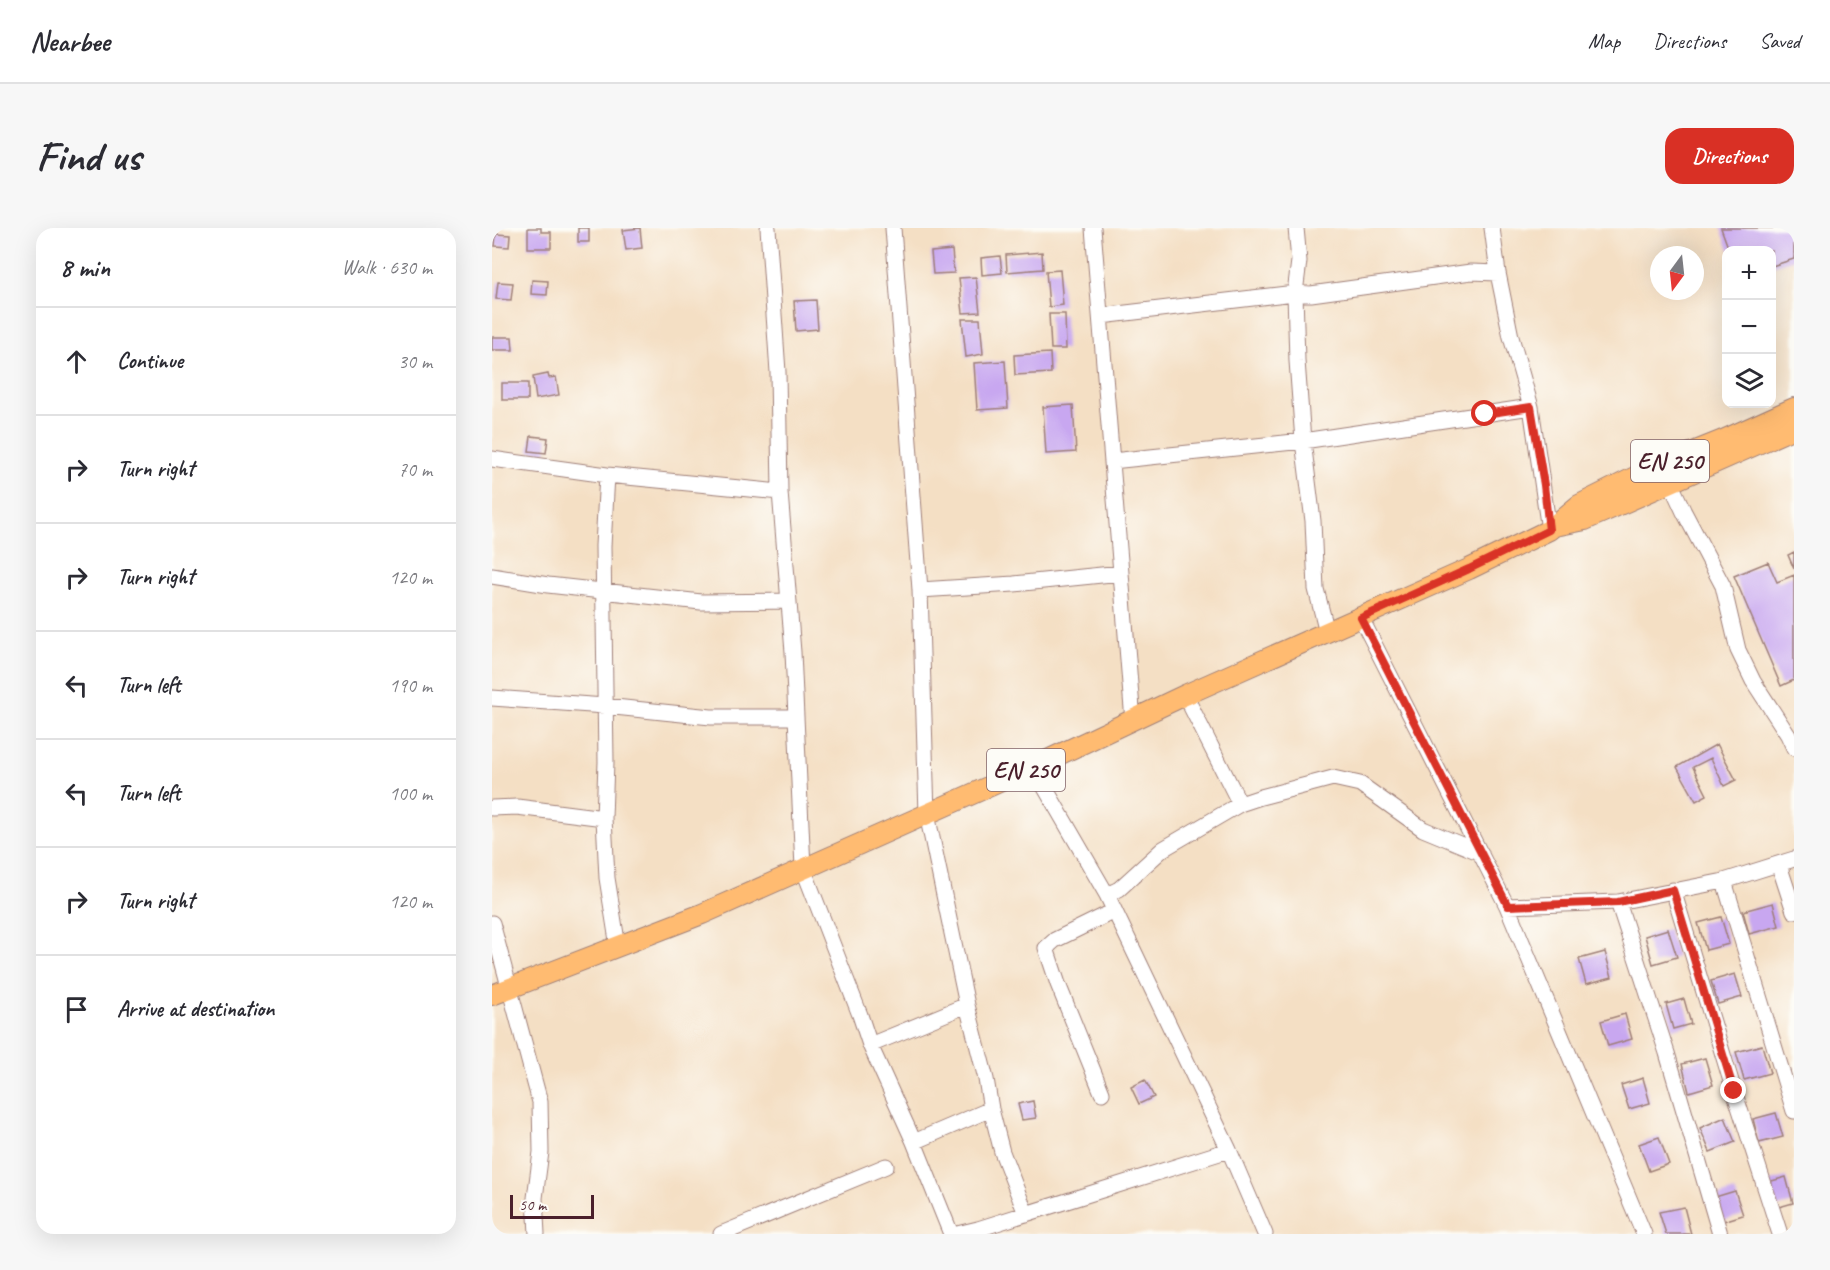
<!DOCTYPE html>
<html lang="en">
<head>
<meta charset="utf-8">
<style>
	:root { --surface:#fff; --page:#f7f7f7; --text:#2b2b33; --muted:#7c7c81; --line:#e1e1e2; --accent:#d93025 }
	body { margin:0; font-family:Caveat,sans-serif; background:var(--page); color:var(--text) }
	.controls { position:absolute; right:18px; top:18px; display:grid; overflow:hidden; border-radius:12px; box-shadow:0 6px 24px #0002 }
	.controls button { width:54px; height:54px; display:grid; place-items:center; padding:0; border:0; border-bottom:2px solid var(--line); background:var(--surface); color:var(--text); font:30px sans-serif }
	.compass { position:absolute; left:1158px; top:18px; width:54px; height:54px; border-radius:50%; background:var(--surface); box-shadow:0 6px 24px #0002; rotate:195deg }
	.scale { position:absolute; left:18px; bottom:15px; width:84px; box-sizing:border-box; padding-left:6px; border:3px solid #4a1f2b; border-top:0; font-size:16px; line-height:21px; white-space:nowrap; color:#4a1f2b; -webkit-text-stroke:4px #fdfcf7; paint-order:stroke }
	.stop { position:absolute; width:18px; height:18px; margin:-14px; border:4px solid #d93025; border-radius:50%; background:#fff }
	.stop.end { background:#d93025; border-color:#fff; box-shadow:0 2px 6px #0008 }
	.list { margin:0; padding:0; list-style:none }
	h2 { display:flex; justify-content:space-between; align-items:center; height:78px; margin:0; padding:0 24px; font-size:26px }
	h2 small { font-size:20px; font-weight:400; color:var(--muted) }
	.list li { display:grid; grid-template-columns:39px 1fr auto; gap:18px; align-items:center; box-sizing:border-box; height:108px; padding:0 24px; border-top:2px solid var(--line) }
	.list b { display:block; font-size:22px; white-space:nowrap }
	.list em { font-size:20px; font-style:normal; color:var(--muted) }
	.icon { flex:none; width:33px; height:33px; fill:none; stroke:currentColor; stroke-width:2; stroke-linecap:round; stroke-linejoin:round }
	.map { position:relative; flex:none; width:1302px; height:1006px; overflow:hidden; border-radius:18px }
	header { display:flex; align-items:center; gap:36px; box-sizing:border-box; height:84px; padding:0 30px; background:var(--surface); border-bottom:2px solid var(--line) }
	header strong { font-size:28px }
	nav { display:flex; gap:33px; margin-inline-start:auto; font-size:21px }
	.intro { display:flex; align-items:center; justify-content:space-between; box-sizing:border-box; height:144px; padding:0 36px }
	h1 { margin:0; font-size:42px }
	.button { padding:15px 27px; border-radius:18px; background:var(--accent); color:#fff; font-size:21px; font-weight:700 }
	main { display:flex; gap:36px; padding:0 36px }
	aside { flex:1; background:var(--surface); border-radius:18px; box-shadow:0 6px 24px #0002 }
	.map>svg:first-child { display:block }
	.building { fill:#c8a7f0 }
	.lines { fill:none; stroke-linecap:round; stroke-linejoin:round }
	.minor-casing { stroke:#9f7f78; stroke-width:17 }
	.major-casing { stroke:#9f7f78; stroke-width:22 }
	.minor { stroke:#fff; stroke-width:15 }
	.major { stroke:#ffbb71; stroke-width:20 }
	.route { stroke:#d93025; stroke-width:8 }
	.labels { text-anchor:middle; stroke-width:4.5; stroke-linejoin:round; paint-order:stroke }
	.shield { fill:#fdfcf7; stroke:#806168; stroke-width:1.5 }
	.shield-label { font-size:24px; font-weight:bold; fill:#4a1f2b }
</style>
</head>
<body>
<header>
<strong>Nearbee</strong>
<nav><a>Map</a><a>Directions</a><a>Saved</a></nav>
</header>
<div class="intro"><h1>Find us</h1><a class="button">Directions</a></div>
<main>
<aside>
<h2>8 min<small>Walk · 630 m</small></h2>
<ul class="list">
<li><svg class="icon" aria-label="ahead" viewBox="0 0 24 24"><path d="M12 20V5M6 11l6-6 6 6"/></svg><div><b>Continue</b></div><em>30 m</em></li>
<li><svg class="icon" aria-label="right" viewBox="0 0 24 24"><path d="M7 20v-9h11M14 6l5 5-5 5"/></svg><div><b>Turn right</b></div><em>70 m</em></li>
<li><svg class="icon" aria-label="right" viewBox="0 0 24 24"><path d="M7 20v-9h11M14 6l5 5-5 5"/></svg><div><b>Turn right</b></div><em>120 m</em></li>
<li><svg class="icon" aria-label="left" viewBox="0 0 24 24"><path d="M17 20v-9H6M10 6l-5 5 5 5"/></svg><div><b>Turn left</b></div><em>190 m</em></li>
<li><svg class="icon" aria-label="left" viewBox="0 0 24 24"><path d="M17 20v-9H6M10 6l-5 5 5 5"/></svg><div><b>Turn left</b></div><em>100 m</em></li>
<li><svg class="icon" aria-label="right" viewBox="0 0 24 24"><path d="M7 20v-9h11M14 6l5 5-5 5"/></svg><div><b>Turn right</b></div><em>120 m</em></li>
<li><svg class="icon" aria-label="arrive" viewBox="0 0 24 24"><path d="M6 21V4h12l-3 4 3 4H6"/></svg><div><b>Arrive at destination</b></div></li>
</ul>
</aside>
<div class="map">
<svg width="1302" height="1006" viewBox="0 0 1302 1006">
	<rect width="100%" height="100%" fill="#fdfcf7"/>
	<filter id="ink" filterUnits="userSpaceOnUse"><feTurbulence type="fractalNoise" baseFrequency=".0167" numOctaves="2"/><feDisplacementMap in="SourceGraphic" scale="12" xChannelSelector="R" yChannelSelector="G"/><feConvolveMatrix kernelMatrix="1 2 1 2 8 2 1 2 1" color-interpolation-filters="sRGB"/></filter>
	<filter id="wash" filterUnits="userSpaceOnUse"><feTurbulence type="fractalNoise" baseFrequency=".008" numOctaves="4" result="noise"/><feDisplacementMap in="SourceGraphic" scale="24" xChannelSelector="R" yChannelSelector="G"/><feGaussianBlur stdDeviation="1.35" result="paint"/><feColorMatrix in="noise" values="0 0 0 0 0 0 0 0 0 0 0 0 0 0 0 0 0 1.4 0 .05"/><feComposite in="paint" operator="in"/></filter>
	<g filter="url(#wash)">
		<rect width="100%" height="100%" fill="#f4dfc4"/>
		<g id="blocks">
			<path class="building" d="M36,0H49V4H59V20H36Z
				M86,0H97V14H86Z
				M148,0L150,20L134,22L131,2Z
				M1229,0H1302V31L1280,38V22H1237Z
				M4,6L18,7L17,19L3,18Z
				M460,22L462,45L441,46L439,24Z
				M550,24L551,41L515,44L514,27Z
				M508,28L510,45L490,47L489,30Z
				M568,42L571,77L557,79L554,43Z
				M484,49L488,84L471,85L467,50Z
				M40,52L56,53L55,67L39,66Z
				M6,54L21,55L19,72L4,71Z
				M324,72L326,101L304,103L302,73Z
				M557,86H573L574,121H559Z
				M470,91H488L491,126L474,129Z
				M0,109H20L21,122H0Z
				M558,125L559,145L523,147L522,127Z
				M513,133L516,180L485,182L482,135Z
				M56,146L57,150L64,149L67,167L44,171L41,149Z
				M10,155H36V172H10Z
				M581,177L584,224L554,226L551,179Z
				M39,208L56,210L54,225L37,223Z
				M1302,324V341L1296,327Z
				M1276,334L1285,354L1302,347V452L1289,458L1242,348Z
				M1225,516L1244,552L1232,558L1219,530L1201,539L1215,567L1204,573L1185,539Z
				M1281,675L1287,698L1257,706L1251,683Z
				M1229,689L1237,716L1214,722L1206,695Z
				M1176,701L1185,729L1161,736L1153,708Z
				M1113,724L1120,749L1094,756L1087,731Z
				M1243,746L1250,769L1226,776L1219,753Z
				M1192,771L1199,796L1181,801L1174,776Z
				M1133,786L1140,811L1116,818L1109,793Z
				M1270,817L1278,845L1252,852L1244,824Z
				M1213,830L1221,857L1197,864L1190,836Z
				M1151,850L1158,875L1137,881L1129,857Z
				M653,852L662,869L647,876L639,859Z
				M541,873L544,890L530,892L526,876Z
				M1284,885L1291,909L1267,915L1261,891Z
				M1233,889L1243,914L1218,924L1208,900Z
				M1167,909L1177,936L1157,943L1147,916Z
				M1294,949L1301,975L1276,982L1269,956Z
				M1243,963L1251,987L1228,994L1220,970Z
				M1192,979L1199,1006H1174L1167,984Z"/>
		</g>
	</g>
	<g filter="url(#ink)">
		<use href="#blocks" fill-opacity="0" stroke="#9f7f78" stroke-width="1.5"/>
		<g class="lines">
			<g class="minor-casing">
				<path id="minor" d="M276,0L286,144L288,264L301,424L311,640L368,787L378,817L422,914L459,1006
					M401,0L428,362L435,586L475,777L494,851L499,881L510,924L534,986
					M601,0L641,493
					M804,0L807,33L803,65L805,133L811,213L821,293L824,361L835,404
					M1000,0L1006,45L1019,109L1039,179L1057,302
					M609,88L803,65L819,66L979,44L1006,45
					M0,231L115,247L288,264
					M620,233L811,213L1039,179
					M115,247L111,318L114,534L112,590L115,650L126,719
					M1178,254L1192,284L1231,358L1246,422L1261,453L1296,507L1302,520
					M0,348L56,357L209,374L297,373
					M428,362L522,356L629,345
					M869,390L1015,678L1152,1006
					M693,467L748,576L769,569L841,550L868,556L931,601L989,625
					M0,470L113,478L219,489H304
					M541,539L615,667L737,922L773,1006
					M0,580L25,579L112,590
					M1287,637L1302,683
					M1232,653L1302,883
					M1181,662L1242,863L1288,1006
					M615,667L627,661L671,621L748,576
					M1126,674L1175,825L1228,1006
					M1015,678L1126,674L1232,653L1302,631
					M0,695L48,874L49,924L43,970L45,1006
					M378,817L475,777
					M610,865L566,756L554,720L563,712L622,683
					M422,914L499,881
					M229,1006L394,938
					M465,1006L486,1001L737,922"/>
			</g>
			<g class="major-casing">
				<path id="major" d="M1063,298L1093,292L1302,200
					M0,767L210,686L541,539L693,467L977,341L1057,302L1087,277L1159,241L1231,212L1302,180"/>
			</g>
			<use href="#minor" class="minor"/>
			<use href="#major" class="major"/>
		</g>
	</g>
	<g class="lines" filter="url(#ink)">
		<path class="route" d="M993,186L1039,179L1052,257L1057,302L977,341L869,390L1016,678L1126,674L1181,662L1242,863"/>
	</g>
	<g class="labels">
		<g class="shield">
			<rect x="1139" y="212" width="78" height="42" rx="4.5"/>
			<rect x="495" y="521" width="78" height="42" rx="4.5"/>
		</g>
		<g class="shield-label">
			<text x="1178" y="241">EN 250</text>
			<text x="534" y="550">EN 250</text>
		</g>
	</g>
</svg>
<div class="controls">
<button>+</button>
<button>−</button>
<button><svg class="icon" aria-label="layers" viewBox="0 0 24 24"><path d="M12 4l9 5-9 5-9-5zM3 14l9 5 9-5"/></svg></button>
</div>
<svg class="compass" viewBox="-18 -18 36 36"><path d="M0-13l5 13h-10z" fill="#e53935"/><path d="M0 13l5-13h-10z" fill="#7c7c81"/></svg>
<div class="scale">50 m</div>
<div class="stop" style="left:993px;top:186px"></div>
<div class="stop end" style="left:1242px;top:863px"></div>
</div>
</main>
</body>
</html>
